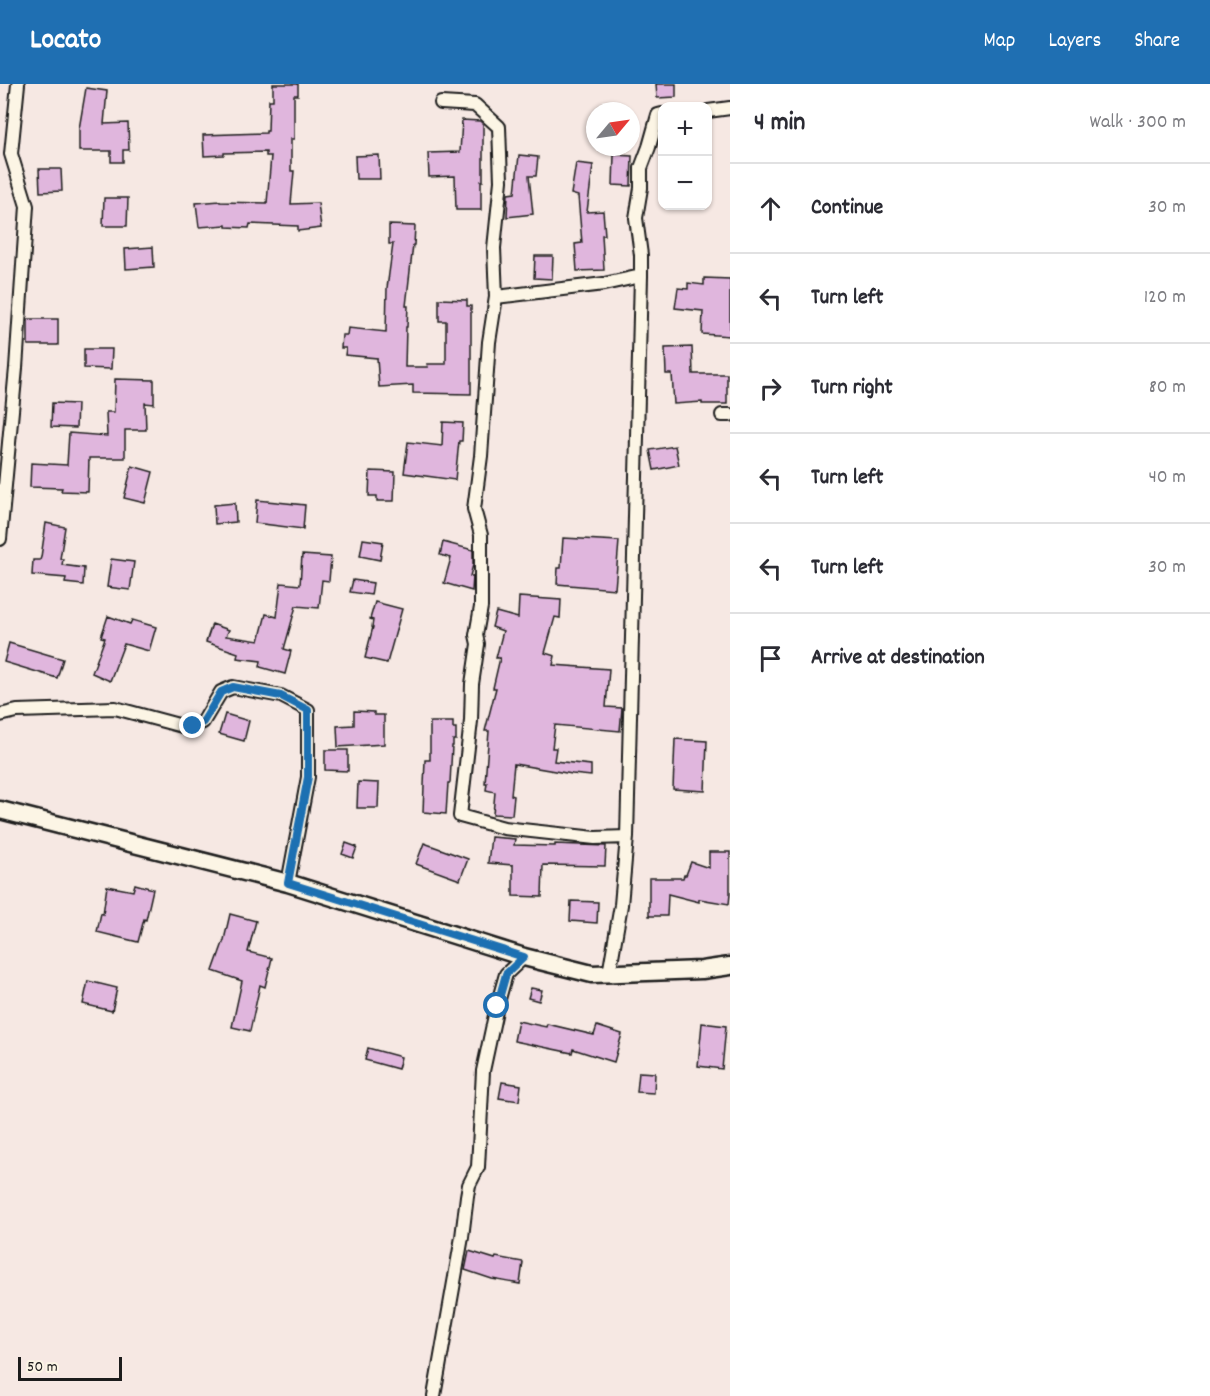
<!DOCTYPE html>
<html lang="en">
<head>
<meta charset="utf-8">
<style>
	:root { --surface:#fff; --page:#f7f7f7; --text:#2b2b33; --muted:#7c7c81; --line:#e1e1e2; --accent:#1f6fb2 }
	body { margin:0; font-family:Dekko,sans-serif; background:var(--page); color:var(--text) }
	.controls { position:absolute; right:18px; top:18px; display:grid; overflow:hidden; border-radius:12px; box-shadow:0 2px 4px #0004 }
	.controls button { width:54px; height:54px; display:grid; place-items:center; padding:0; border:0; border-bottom:2px solid var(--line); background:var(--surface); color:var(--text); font:30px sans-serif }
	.compass { position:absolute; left:586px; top:18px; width:54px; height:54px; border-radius:50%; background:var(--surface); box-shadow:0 2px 4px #0004; rotate:61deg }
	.scale { position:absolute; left:18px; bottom:15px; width:104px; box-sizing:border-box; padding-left:6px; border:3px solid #1c1c1c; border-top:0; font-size:16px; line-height:21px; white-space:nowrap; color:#1c1c1c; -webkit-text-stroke:4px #fcf5e5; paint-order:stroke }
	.stop { position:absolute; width:18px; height:18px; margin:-14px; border:4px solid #1f6fb2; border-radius:50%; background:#fff }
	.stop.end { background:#1f6fb2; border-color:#fff; box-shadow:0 2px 6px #0008 }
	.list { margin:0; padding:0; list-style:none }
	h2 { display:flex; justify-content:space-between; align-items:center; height:78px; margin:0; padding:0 24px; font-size:26px }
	h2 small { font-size:20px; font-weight:400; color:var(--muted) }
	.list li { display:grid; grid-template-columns:39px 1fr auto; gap:18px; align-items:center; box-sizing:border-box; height:90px; padding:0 24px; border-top:2px solid var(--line) }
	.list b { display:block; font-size:22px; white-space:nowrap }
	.list em { font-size:20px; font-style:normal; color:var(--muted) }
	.icon { flex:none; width:33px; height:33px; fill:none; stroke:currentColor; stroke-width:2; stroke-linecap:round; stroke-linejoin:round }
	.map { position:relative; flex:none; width:730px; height:1312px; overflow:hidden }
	header { display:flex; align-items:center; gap:36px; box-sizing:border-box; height:84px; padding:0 30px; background:var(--accent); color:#fff }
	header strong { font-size:28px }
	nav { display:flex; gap:33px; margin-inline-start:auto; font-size:21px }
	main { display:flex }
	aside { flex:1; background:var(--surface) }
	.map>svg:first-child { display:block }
	.building { fill:#e0b6dd; stroke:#1c1c1c; stroke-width:1.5 }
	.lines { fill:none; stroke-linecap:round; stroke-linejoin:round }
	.street-casing { stroke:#1c1c1c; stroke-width:16 }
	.secondary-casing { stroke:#1c1c1c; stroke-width:21 }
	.street { stroke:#fcf5e5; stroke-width:12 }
	.secondary { stroke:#fcf5e5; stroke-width:16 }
	.route { stroke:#1f6fb2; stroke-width:8 }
</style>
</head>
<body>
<header>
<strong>Locato</strong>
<nav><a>Map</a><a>Layers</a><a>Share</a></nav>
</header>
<main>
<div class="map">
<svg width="730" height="1312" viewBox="0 0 730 1312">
	<rect width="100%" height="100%" fill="#f6e8e3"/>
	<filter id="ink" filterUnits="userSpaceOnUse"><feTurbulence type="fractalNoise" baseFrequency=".0167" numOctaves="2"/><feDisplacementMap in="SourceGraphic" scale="12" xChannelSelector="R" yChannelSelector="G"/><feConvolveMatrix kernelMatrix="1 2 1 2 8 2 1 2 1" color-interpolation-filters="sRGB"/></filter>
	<g filter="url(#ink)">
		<path class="building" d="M273,0H298V11H294V55H291V87H294L291,120L318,119L321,144L298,147V142L250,140L249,144L226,143V141L199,143L196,119L220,117V118L267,119L271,72H266V68L224,69V71L204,72L203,51L266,49V47H268L269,16H273Z
			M656,0H676V13L657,14Z
			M86,4L107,7L104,40L128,39L129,66H123V78H111V67H79V45Z
			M462,36L480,37L483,40V97H481V126H456L455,92L429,93L428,69L460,68Z
			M379,71L380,95H356L355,72Z
			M519,71L538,73L536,92H529L533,130L507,133L508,110L515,109Z
			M614,71L632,72L631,102L613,101Z
			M576,79L593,81L587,128L603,127L605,151H602L604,186L577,187L575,160L582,159L578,112L571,110Z
			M39,85H61L62,107L40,108Z
			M104,114H128L127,142H103Z
			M389,141L415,142L414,161H413L406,222H408L407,243H406L405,283H428L427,280H446V237H439V215L467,216V222H471V310L413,309V301L379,303L377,274L345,271L346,264H341L342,251H347L348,244L386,248L387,204L393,160H389Z
			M153,163L154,183L126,185L125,165Z
			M535,172H553L552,195L534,194Z
			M704,194L730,195V252L702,250L703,227L675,224L678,204L688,205V199L704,201Z
			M28,235H58V261H28Z
			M692,263L693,290H727V320H702V318L674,320L672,290H666L665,264Z
			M84,265H112L111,285L84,284Z
			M115,295L154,296V320L145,319L146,346H125V374H89L88,408L61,407L62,404L30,403L31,379L67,381L69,349L107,352L106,328H114Z
			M52,319L77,320L76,344L51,343Z
			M443,338L463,339L462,357H459L455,396L404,389L408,358L442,362Z
			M675,362L679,381L654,386L650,366Z
			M132,382L153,388L145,419L124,414Z
			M370,387L395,388L394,417H377V412H369Z
			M257,416L305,421L303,445L255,439Z
			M235,419L236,438L215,440L214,421Z
			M46,439L65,443L60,475H63L62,481L84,484L83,501L65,499L66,494L32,491L33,476H40L41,473Z
			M563,454L619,457L615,505L557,500L558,484H561Z
			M363,455L383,458L380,476L360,472Z
			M443,458L473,466V481L470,492H473L472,507L444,499L451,474L440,471Z
			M302,471L331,473L329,497L322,496L319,524L296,522L284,565L291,567L285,590L260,583L261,577L237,574L238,569L206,558L212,540L229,546L226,552L259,557L266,530L277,533L281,499L300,501Z
			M111,475L134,478L130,506L107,503Z
			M353,496L373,499L371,511L350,508Z
			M519,513L561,516L560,534L555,533L545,569L555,572L553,581L609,585L606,623L622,624L620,647L555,641L552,664H556L554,677L591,681V692L572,690L514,680L511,711L514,712L512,731L493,730L495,708L486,706L487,699H485L489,647H485L496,604H493L500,574H496L503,547L492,543L496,528L518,534Z
			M375,518L402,525L387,579L365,574L373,543H372L373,536L370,535Z
			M108,532L130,540L132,536L156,543L149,567L124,560L110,597L92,589L105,554L101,553Z
			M9,559L63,575L57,594L4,578Z
			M354,627L374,628V631H384V660L338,663L337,642L354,641Z
			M225,630L249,637L244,657L219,650Z
			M430,638H453V644H456V656H453V662H452L450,699H448L446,730L423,728L425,676H430Z
			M675,655L707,657L705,707L673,705Z
			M325,666H348V687L325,686Z
			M358,698L379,699L378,724H357Z
			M491,753L515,755L514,761L555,762V760L606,762L605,782L543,781L542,813L513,812V781L488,779Z
			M346,759L357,763L353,774L342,770Z
			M424,759L468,775L460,796L416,780Z
			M709,768H730V810L729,820L699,815V818L668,810L667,832H649V794H683L684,791H686L691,778L709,784Z
			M135,800L153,805L146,836L144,835L138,858L97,848L101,829L103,830L107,802L133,807Z
			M571,817L598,818L597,839L570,837Z
			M230,830L256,837L248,868L272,874L265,903L260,901L250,947L232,943L242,897L213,887L224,856Z
			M88,897L117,904L112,927L83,920Z
			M531,904L542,906L539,917L528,914Z
			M518,937L546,943L547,940L594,951L597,942L622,950L614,978L573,965L572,969L514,957Z
			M702,939L726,942L722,985L698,982Z
			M368,964L401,973L398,985L365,976Z
			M639,988L655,989L654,1009L637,1008Z
			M502,998L521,1001L519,1017L499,1014Z
			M469,1167L495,1175L496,1173L523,1178L520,1200L492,1195L465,1186Z"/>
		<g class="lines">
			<g class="street-casing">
				<path id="street" d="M441,19L475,21L499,43L501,97L494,164L496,213L489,258L481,372L474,425L481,451V523L476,551L478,560L472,600L471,637L460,732L504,744L595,754L627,753
					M708,27L730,24
					M496,213L604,200L641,192V171L636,134L641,104V84L649,63L658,31L662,30
					M722,331H730
					M0,455L16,284L27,122L11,70L18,0
					M0,631L17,627L115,624L182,642H193L203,638L221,608L233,603L281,612L308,626V693L288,799
					M609,890L621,821L627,753L641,192
					M434,1312L462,1153L467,1112L469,1101L478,1083L483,987L497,922L506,890L524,873"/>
			</g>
			<g class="secondary-casing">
				<path id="secondary" d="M0,726L288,799L524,873L592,890L702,886L730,882"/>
			</g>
			<use href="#street" class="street"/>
			<use href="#secondary" class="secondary"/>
		</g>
	</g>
	<g class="lines" filter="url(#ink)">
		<path class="route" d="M193,642L203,638L221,608L233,603L281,612L308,626V693L288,799L524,873L506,890L497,922"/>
	</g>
</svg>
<div class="controls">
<button>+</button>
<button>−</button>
</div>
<svg class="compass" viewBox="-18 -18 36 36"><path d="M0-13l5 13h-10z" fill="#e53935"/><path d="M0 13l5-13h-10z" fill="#7c7c81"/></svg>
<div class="scale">50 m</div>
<div class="stop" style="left:497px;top:922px"></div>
<div class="stop end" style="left:193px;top:642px"></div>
</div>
<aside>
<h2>4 min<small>Walk · 300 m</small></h2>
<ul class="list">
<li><svg class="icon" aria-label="ahead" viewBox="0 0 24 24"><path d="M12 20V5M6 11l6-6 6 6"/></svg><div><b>Continue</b></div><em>30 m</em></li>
<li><svg class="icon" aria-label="left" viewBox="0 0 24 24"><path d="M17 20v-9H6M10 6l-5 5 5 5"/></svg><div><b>Turn left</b></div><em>120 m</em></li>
<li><svg class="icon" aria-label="right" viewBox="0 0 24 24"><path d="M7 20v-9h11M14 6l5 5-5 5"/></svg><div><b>Turn right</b></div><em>80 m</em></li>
<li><svg class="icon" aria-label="left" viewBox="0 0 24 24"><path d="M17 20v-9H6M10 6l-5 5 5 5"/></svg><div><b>Turn left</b></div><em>40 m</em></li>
<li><svg class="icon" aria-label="left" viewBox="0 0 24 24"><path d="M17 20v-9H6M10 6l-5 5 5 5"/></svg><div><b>Turn left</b></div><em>30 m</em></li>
<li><svg class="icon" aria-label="arrive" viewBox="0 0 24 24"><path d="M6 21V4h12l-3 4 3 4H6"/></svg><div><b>Arrive at destination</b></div></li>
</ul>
</aside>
</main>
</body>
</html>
